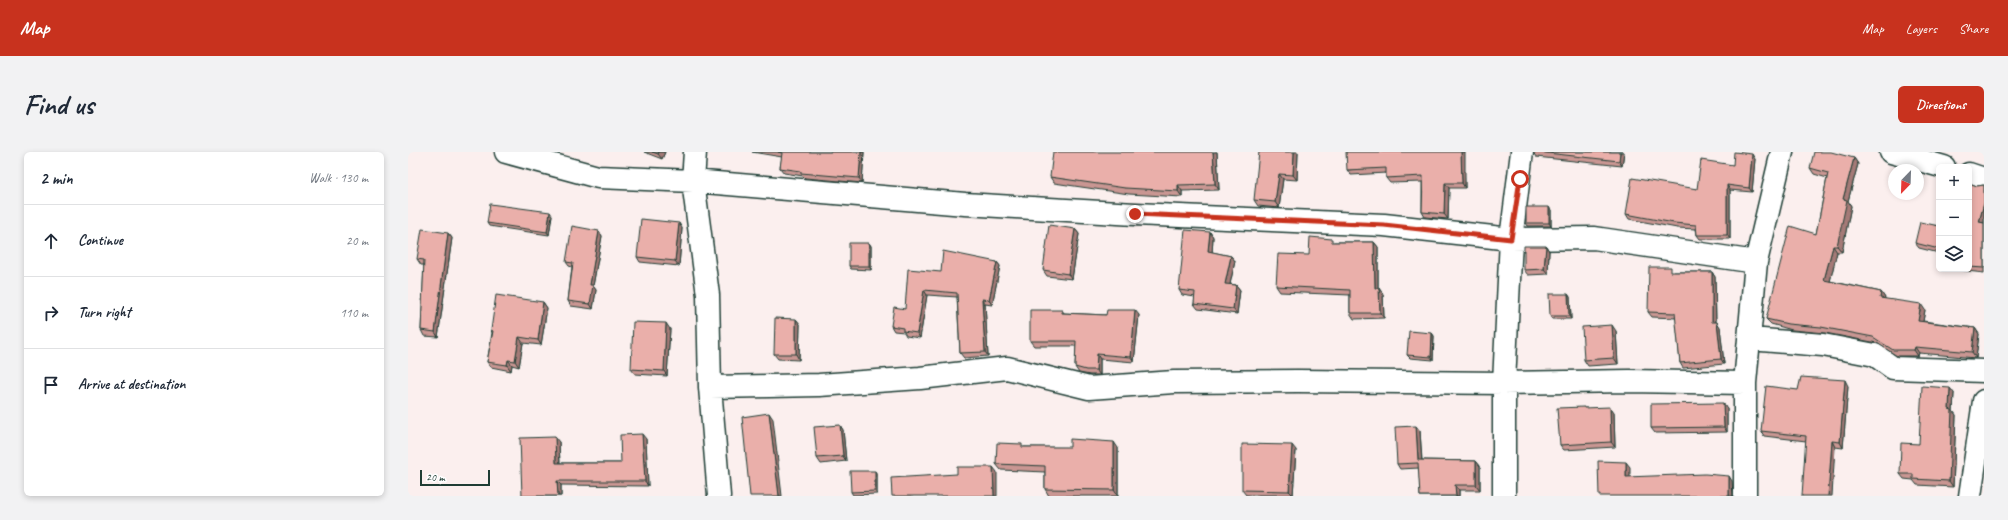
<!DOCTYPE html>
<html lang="en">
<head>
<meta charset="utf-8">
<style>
	:root { --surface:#fff; --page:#f2f2f3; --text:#1f2937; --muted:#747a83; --line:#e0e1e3; --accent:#c8321e }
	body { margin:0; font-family:Caveat,sans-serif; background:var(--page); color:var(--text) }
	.controls { position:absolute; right:12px; top:12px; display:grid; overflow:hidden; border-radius:6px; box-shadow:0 2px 6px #0003 }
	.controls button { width:36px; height:36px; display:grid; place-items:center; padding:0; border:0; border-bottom:1px solid var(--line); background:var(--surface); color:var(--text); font:20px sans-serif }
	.compass { position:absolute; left:1480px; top:12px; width:36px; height:36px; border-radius:50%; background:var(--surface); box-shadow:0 2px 6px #0003; rotate:203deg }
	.scale { position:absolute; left:12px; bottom:10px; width:70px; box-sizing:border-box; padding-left:4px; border:2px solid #1f3d34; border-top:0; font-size:11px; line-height:14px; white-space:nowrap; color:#1f3d34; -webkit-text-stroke:3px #fff; paint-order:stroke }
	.stop { position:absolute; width:12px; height:12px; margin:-9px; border:3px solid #c8321e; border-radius:50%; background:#fff }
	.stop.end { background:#c8321e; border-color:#fff; box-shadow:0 1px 4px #0008 }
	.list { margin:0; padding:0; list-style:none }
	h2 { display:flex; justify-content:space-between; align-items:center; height:52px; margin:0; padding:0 16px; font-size:17px }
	h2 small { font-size:13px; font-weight:400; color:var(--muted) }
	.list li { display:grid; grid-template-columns:26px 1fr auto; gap:12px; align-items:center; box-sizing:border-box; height:72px; padding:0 16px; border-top:1px solid var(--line) }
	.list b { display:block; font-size:15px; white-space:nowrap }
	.list em { font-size:13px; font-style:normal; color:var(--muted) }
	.icon { flex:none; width:22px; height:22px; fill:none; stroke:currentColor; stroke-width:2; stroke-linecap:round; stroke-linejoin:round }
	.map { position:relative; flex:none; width:1576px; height:344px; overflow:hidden; border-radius:6px }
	header { display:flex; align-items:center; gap:24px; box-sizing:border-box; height:56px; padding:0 20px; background:var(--accent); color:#fff }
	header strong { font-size:19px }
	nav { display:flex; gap:22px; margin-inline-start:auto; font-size:14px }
	.intro { display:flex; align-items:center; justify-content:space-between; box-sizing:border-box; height:96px; padding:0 24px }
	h1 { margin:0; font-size:28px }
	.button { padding:10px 18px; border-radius:6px; background:var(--accent); color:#fff; font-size:14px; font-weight:700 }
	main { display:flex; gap:24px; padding:0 24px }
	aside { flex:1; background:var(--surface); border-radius:6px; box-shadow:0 2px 6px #0003 }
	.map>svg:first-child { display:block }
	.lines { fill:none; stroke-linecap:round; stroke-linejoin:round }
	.minor-casing { stroke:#1f3d34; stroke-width:25 }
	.minor { stroke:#fff; stroke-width:22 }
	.wall { fill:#c99692; stroke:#1f3d34 }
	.shaded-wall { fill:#a47a77; stroke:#1f3d34 }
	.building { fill:#eaafaa; stroke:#1f3d34 }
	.route { stroke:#c8321e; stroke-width:5 }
</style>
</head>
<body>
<header>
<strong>Map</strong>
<nav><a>Map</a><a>Layers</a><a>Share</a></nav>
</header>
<div class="intro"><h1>Find us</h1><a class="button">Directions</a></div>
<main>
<aside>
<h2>2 min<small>Walk · 130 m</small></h2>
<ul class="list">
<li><svg class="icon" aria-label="ahead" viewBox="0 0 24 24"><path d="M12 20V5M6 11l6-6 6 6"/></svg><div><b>Continue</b></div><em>20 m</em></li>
<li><svg class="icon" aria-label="right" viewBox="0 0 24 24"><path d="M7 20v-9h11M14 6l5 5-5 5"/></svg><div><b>Turn right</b></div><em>110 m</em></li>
<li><svg class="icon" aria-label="arrive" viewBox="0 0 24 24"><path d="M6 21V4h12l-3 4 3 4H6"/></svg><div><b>Arrive at destination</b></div></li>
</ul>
</aside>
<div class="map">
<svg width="1576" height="344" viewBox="0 0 1576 344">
	<rect width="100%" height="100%" fill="#fbefee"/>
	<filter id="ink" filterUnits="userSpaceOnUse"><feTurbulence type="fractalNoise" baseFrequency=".025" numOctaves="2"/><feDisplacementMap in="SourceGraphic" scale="8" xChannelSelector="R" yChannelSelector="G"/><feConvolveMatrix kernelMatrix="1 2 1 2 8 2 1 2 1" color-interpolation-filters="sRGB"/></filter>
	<g filter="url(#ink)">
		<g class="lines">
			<g class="minor-casing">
				<path id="minor" d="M98,0L190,25L285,29L557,52L727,62L976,73L1103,87L1186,86L1348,110
					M287,0L285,29L300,143L302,235L311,344
					M1483,0L1536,15
					M1561,22L1576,27
					M1342,187L1415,193L1467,203L1485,216L1576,219
					M302,235L411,233L512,226L599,216L681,236L766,230L890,229L1096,231L1221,229L1337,231
					M1096,344V231L1103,87L1114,0
					M1337,344V231L1348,110L1374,0
					M1562,344L1576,249"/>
			</g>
			<use href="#minor" class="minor"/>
		</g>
		<path class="wall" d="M236,0H257L254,7Z
			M344,0H456L454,31L397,26L395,24L376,21L372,16L374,5Z
			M809,0L811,38L774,39V45L721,42L646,31L642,25Z
			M890,0L889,28L875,27L871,56L850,54L846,48Z
			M1125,0H1216L1214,14L1128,5Z
			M1446,6L1450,12L1440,49L1443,54L1434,100H1429L1422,129L1473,140L1477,146V147L1517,158L1515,169L1567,176L1571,182L1568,206L1511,201L1510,204H1489L1469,191L1417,181L1384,178L1363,172L1358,167L1408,82L1419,26L1406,22L1402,16Z
			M1347,7L1344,40L1322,38V87H1292L1289,83L1288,77L1269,76L1221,67L1218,62L1289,37L1325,13Z
			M1056,8L1057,36H1041L1040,67L1017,65L1014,60V30L982,31L978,26V21L943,23L939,18Z
			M1561,31L1569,34L1576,33V121L1542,117H1561Z
			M1143,58V74H1120L1118,71Z
			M144,63L141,83L81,74L79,71Z
			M1531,74V101L1511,96L1507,91Z
			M274,76L271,114L232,110L229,105Z
			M667,77L671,82L664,127L639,124L635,118Z
			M191,79L194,84L185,134L188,138L185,157L163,154L160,149L164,115L161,114L158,110Z
			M802,80L805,85L804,100L823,104L827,109L822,132L828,133L832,138L829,162L790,157L786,152L787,145L774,143L771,138Z
			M40,81L44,86L30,185L16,184L13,178L16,113H13L9,107Z
			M926,90H966L970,95V136L975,142L976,166L946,167L942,161V143L872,140L868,134L901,103Z
			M461,91L463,94V118L443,117L441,114Z
			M1138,94L1141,99L1140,122L1120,123L1116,118Z
			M589,110L592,114L584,153L577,152L580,204L556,206L552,201L549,145L519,143L512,186L498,184L496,180L486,179L483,174L497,157L533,120Z
			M1266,120H1304L1307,125L1308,170L1312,175L1316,212L1275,216L1272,211L1268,166L1244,165L1240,160Z
			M1160,142L1162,145L1163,167H1144L1142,164Z
			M135,150L139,156L133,193L115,191L111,215L104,213L103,219L83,215L79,210L84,181L83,178Z
			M654,158L656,161L698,163H731L726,210L692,207V223H682L671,221L667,215L668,194H626L622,189Z
			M388,167L392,172L391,208L370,207L366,202Z
			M262,177L259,224L227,222L223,217Z
			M1208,179L1210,212L1180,214L1176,208Z
			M1024,181L1026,184L1025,208L1002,206L999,203Z
			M1440,234L1435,296L1427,295L1398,289L1356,284L1353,279L1390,238Z
			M1546,241L1545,259L1548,263L1545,335L1509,333L1505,328L1496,327L1492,322L1511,292Z
			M1177,256L1206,261L1207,295L1156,298L1152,293Z
			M1319,256V280L1247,281L1243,276Z
			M432,273L435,278L438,309L413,312L409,306Z
			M1012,279L1014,308L1068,309L1072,314V338H1051V344H1012L1011,316L992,317L989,312Z
			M238,287L240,334L153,333V344H114L151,290L152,311H213Z
			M616,295L710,296V344H641L637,337V320L593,318L588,312Z
			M888,298L885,343H838L834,338Z
			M469,322V342L445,343L443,340Z"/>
		<path class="shaded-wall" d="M251,0H257L254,7L250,2Z
			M453,0H456L454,31L451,26Z
			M805,0H809L811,38L807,32Z
			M886,0H890L889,28L885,23Z
			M1053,0H1057V36L1054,31Z
			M1212,0H1216L1214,14L1211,9Z
			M1344,2L1347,7L1344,40L1341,36Z
			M1446,6L1450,12L1440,49L1443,54L1434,100L1429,94L1435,47Z
			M871,22L875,27L871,56L867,50Z
			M1037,31L1041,36L1040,67L1036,62Z
			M770,33L774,39V45L770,39Z
			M1319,33L1322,38V87L1319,83Z
			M1576,51V71L1571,70Z
			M1141,55L1143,58V74L1141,71Z
			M142,60L144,63L141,83L139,80Z
			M271,71L274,76L271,114L267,109Z
			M667,77L671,82L664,127L660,122Z
			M191,79L194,84L185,134L188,138L185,157L182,152V133Z
			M802,80L805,85L804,104L800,99Z
			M40,81L44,86L30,185L27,180Z
			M966,90L970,95V142L967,136Z
			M461,91L463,94V118L461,114Z
			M1138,94L1141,99L1140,122L1136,117Z
			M1425,94L1429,100L1421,134L1416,128Z
			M823,104L827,109L821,137L817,132Z
			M589,110L592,114L584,153L581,148Z
			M1304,120L1307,125L1308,175L1304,170Z
			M828,133L832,138L829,162L825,157Z
			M971,136L975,142L976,166L972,161Z
			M516,138L519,143L512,186L509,181Z
			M1473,140L1477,146L1476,152L1472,146Z
			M1160,142L1162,145L1163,167L1161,164Z
			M574,147L577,152L580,204L577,200Z
			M135,150L139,156L133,193L130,188Z
			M1513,152L1517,158L1514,175L1510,169Z
			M727,158L731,163L726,210L723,205Z
			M388,167L392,172L391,208L388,202Z
			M1309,170L1312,175L1316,212L1313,207Z
			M258,171L262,177L259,224L256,219Z
			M1204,173L1208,179L1210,212L1206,206Z
			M1567,176L1571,182L1568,206L1564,200Z
			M1024,181L1026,184L1025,208L1023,205Z
			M111,185L115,191L111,215L107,209Z
			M1507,195L1511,201L1510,204L1506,198Z
			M689,202L692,207V223L688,218Z
			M100,208L104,213L103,219L99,213Z
			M1437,228L1440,234L1435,296L1432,290Z
			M1542,236L1546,241L1545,259L1548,263L1545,335L1541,329V257Z
			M1315,251L1319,256V280L1316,275Z
			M1202,255L1206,261L1207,295L1203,290Z
			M361,261L365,267L374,344H371Z
			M432,273L435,278L438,309L435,304Z
			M1008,274L1012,279L1014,313L1010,308Z
			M234,282L238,287L240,334L237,329Z
			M147,285L151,290L152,316L148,311Z
			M1424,289L1427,295L1424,344H1420Z
			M706,290L710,296V344L706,338Z
			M884,293L888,298L885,343L881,339Z
			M1068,309L1072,314V338L1068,333Z
			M1218,310L1222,315V330L1218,325Z
			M585,315L589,320V344H586Z
			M467,319L469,322V342L467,339Z
			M1321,324L1324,329L1325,344H1321Z
			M149,329L153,333V344H150Z
			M1047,333L1051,338V344H1048Z"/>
		<path class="building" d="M244,0H251L250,2Z
			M370,0H453L451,26L393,21V19L372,16L374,1Z
			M645,0H805L807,32L770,33V39L717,36L642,25Z
			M851,0H886L885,23L871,22L867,50L846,48Z
			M938,0H1053L1054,31H1037L1036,62L1014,60L1015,24L978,26V16L939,18Z
			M1130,0H1212L1211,9Z
			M1326,0L1344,2L1341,36L1319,33V83H1289L1288,73L1266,71L1218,62L1224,26L1289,37L1293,8L1325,13Z
			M1406,0H1423L1446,6L1435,47L1439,48L1429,94H1425L1416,128L1473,140L1472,146L1513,152L1510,169L1567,176L1564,200L1507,195L1506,198H1485L1465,185L1413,175L1380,172L1358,167L1382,74L1408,82L1420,21L1402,16Z
			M1561,31L1569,34L1576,33V51L1571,70L1576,71V116L1561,115Z
			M82,52L142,60L139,80L79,71Z
			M1118,55H1141V71H1118Z
			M233,67L271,71L267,109L229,105Z
			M1512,70L1531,74V97L1507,91Z
			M641,73L667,77L660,122L635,118Z
			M164,74L191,79L182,133H185L182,152L160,149L165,111L158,110Z
			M14,77L40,81L27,180L13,178L16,108L9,107Z
			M777,78L802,80L800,99L823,104L817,132L828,133L825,157L786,152L787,140L771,138Z
			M902,85L924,87V90H966L967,136H971L972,161H942V138L868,134L870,102L901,103Z
			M441,91H461V114H441Z
			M1116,94H1138L1136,117L1116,118Z
			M535,99L589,110L581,148L574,147L577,200L552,201L549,141L516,138L509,181L495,179V176L483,174L486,155L497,157L500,117L533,120Z
			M1241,115H1263V120H1304V170H1309L1313,207L1272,211L1267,161L1240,160Z
			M1141,142H1160L1161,164H1142Z
			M88,143L135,150L130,188L111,185L107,209L100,208L99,213L79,210L85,179L83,178Z
			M622,158H654V161L698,163L699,158H727L723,205L689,202L688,218H678L667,215L668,189H622Z
			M367,166L388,167V202H366Z
			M225,170L258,171L256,219L223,217Z
			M1204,173L1206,206L1176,208L1174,175Z
			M1001,179L1024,181L1023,205L999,203Z
			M1393,225L1437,228L1432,290L1424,289L1420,344H1394L1398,284L1353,279L1358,234L1390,238Z
			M1514,234L1542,236L1541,257L1544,258L1541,329L1505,327V322H1492L1493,291L1511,292Z
			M1315,251L1316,275L1243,276V252Z
			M1176,255V256L1202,255L1203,290L1152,293L1149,256Z
			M361,261L371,344H342L334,265Z
			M432,273L435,304L409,306L406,275Z
			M1008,274L1010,308L1068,309V333H1047L1048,344H1012L1010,311L989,312L987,275Z
			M234,282L237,329H149L150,344H114L112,286L147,285L148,311H213L212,283Z
			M662,287L706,290V338L637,337V314L588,312L589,291L614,292V295H662Z
			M834,292L884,293L881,339L834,338Z
			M1190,309L1218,310V325L1297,322L1321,324V344H1191Z
			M549,315H585L586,344H484L483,326L549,322Z
			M442,319H467V339L443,340Z"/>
	</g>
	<g class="lines" filter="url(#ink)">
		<path class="route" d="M727,62L976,73L1103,87L1112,27"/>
	</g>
</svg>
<div class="controls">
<button>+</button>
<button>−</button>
<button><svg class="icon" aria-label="layers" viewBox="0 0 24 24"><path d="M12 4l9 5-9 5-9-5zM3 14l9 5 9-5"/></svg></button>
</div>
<svg class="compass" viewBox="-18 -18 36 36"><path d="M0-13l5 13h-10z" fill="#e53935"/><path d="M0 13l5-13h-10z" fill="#747a83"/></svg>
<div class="scale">20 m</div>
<div class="stop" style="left:1112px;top:27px"></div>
<div class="stop end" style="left:727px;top:62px"></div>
</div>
</main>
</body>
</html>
